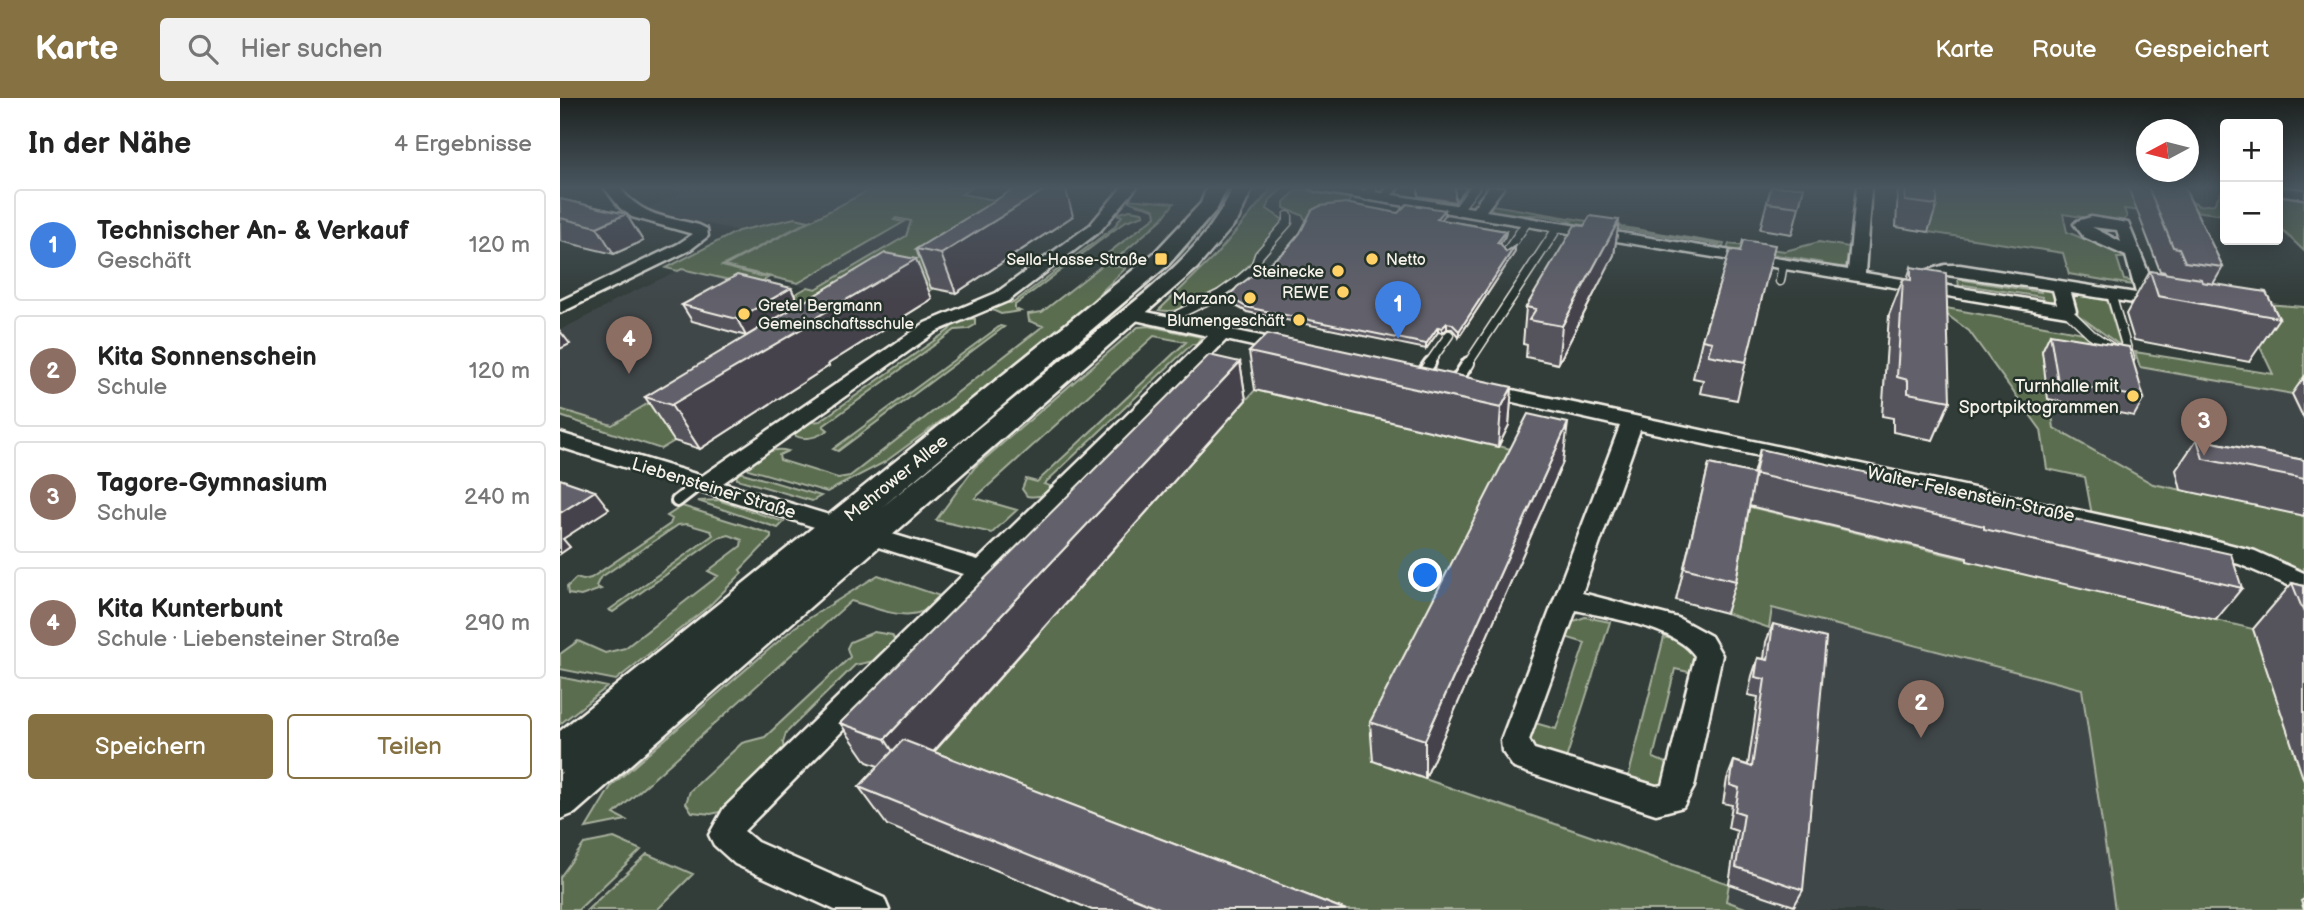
<!DOCTYPE html>
<html lang="de">
<head>
<meta charset="utf-8">
<style>
	:root { --surface:#fff; --page:#f2f2f2; --text:#222; --muted:#767676; --line:#e0e0e0; --accent:#857141 }
	body { margin:0; font-family:"Balsamiq Sans",sans-serif; background:var(--page); color:var(--text) }
	.controls { position:absolute; right:21px; top:21px; display:grid; overflow:hidden; border-radius:7px; box-shadow:0 4px 18px #0003 }
	.controls button { width:63px; height:63px; display:grid; place-items:center; padding:0; border:0; border-bottom:2px solid var(--line); background:var(--surface); color:var(--text); font:35px sans-serif }
	.compass { position:absolute; left:1576px; top:21px; width:63px; height:63px; border-radius:50%; background:var(--surface); box-shadow:0 4px 18px #0003; rotate:263deg }
	.you { position:absolute; left:866px; top:478px; width:24px; height:24px; margin:-18px; border:5px solid #fff; border-radius:50%; background:#1a73e8; box-shadow:0 0 0 10px #1a73e833 }
	.badge { display:grid; place-items:center; width:46px; height:46px; border-radius:50%; background:var(--accent); color:#fff; font-size:23px; font-weight:700 }
	.pin { position:absolute; translate:-50% -58px; filter:drop-shadow(0 2px 4px #0008) }
	.pin::after { content:''; position:absolute; top:37px; width:24px; height:21px; background:inherit; clip-path:polygon(0 0,100% 0,50% 100%) }
	.list { margin:0; padding:0; list-style:none }
	h2 { display:flex; justify-content:space-between; align-items:center; height:91px; margin:0; padding:0 28px; font-size:30px }
	h2 small { font-size:23px; font-weight:400; color:var(--muted) }
	.list li { display:grid; grid-template-columns:46px 1fr auto; gap:21px; align-items:center; box-sizing:border-box; height:112px; margin:0 14px 14px; padding:0 14px; border:2px solid var(--line); border-radius:7px }
	.list b { display:block; font-size:26px; white-space:nowrap }
	.list p { margin:0; font-size:23px; white-space:nowrap; color:var(--muted) }
	.list em { font-size:23px; font-style:normal; color:var(--muted) }
	.actions { display:flex; gap:14px; padding:21px 28px }
	.actions a { flex:1; padding:16px 0; border:2px solid var(--accent); border-radius:7px; text-align:center; font-size:24px; color:var(--accent) }
	.actions .main { background:var(--accent); color:#fff }
	.icon { flex:none; width:38px; height:38px; fill:none; stroke:currentColor; stroke-width:2; stroke-linecap:round; stroke-linejoin:round }
	.map { position:relative; flex:none; width:1744px; height:812px; overflow:hidden }
	header { display:flex; align-items:center; gap:42px; box-sizing:border-box; height:98px; padding:0 35px; background:var(--accent); color:#fff }
	header strong { font-size:33px }
	nav { display:flex; gap:38px; margin-inline-start:auto; font-size:24px }
	.search { width:490px; height:63px; background:var(--page); display:flex; align-items:center; gap:18px; box-sizing:border-box; padding:0 24px; border-radius:7px; color:var(--muted); font-size:26px }
	main { display:flex }
	aside { flex:1; background:var(--surface) }
	.map>svg:first-child { display:block }
	.built { fill:#404748 }
	.green { fill:#5a6d50; stroke:#a7af9c; stroke-width:2 }
	.lines { fill:none; stroke-linecap:round; stroke-linejoin:round }
	.service-far1-casing { stroke:#f4f1e8; stroke-width:11 }
	.service-casing { stroke:#f4f1e8; stroke-width:16 }
	.pedestrian-casing { stroke:#f4f1e8; stroke-width:5 }
	.minor-casing { stroke:#f4f1e8; stroke-width:5 }
	.secondary-casing { stroke:#f4f1e8; stroke-width:5 }
	.service-far1 { stroke:#26332d; stroke-width:8 }
	.service { stroke:#26332d; stroke-width:10 }
	.pedestrian { fill:#26332d; fill-rule:evenodd }
	.minor { fill:#26332d; fill-rule:evenodd }
	.secondary { fill:#26332d; fill-rule:evenodd }
	.wall { fill:#54535c; stroke:#f4f1e8; stroke-width:2 }
	.shaded-wall { fill:#45434b; stroke:#f4f1e8; stroke-width:2 }
	.building { fill:#62606b; stroke:#f4f1e8; stroke-width:2 }
	.poi-dot { fill:#ffd166; stroke:#26332d; stroke-width:2.5 }
	.labels { text-anchor:middle; stroke-width:5; stroke-linejoin:round; paint-order:stroke }
	.far-poi-label { font-size:16px; fill:#f4f1e8; stroke:#26332d; text-anchor:end }
	.poi-label { font-size:18px; fill:#f4f1e8; stroke:#26332d; text-anchor:end }
	.street-label { font-size:18px; fill:#f4f1e8; stroke:#26332d }
</style>
</head>
<body>
<header>
<strong>Karte</strong>
<div class="search"><svg class="icon" aria-label="search" viewBox="0 0 24 24"><circle cx="10" cy="10" r="6"/><path d="M15 15l6 6"/></svg>Hier suchen</div>
<nav><a>Karte</a><a>Route</a><a>Gespeichert</a></nav>
</header>
<main>
<aside>
<h2>In der Nähe<small>4 Ergebnisse</small></h2>
<ul class="list">
<li><span class="badge" style="background:#3f7fe0">1</span><div><b>Technischer An- &amp; Verkauf</b><p>Geschäft</p></div><em>120 m</em></li>
<li><span class="badge" style="background:#8d6e63">2</span><div><b>Kita Sonnenschein</b><p>Schule</p></div><em>120 m</em></li>
<li><span class="badge" style="background:#8d6e63">3</span><div><b>Tagore-Gymnasium</b><p>Schule</p></div><em>240 m</em></li>
<li><span class="badge" style="background:#8d6e63">4</span><div><b>Kita Kunterbunt</b><p>Schule · Liebensteiner Straße</p></div><em>290 m</em></li>
</ul>
<div class="actions"><a class="main">Speichern</a><a>Teilen</a></div>
</aside>
<div class="map">
<svg width="1744" height="812" viewBox="0 0 1744 812">
	<rect width="100%" height="100%" fill="#323c39"/>
	<filter id="ink" filterUnits="userSpaceOnUse"><feTurbulence type="fractalNoise" baseFrequency=".0143" numOctaves="2"/><feDisplacementMap in="SourceGraphic" scale="14" xChannelSelector="R" yChannelSelector="G"/><feConvolveMatrix kernelMatrix="1 2 1 2 8 2 1 2 1" color-interpolation-filters="sRGB"/></filter>
	<g filter="url(#ink)">
		<path class="built" d="M101,89H391L338,120L352,123L346,138L256,191L161,169L248,122L235,120L182,134L90,112L88,110L122,94Z
			M122,171L195,188L133,223L147,227L155,224L196,241L52,327L0,311V232L51,206L49,205Z
			M1482,253L1744,298V418L1593,386L1493,330Z
			M1212,510L1522,591L1555,812H1191L1166,803L1177,733L1168,730L1172,707L1163,705L1185,686L1198,600L1188,597L1192,578L1201,580Z"/>
		<path class="green" d="M315,89H412L402,96L457,106L373,191L101,351L0,318V311L52,327L195,241L186,238L223,203L248,189L256,191L346,138L351,123L336,120L334,122L344,124L238,185L164,168Z
			M724,89L711,101L707,111L725,123C697,161 678,184 635,205C621,211 614,215 599,212L656,157L712,90Z
			M1367,89H1559L1594,99L1636,105L1638,108L1654,106L1664,89L1665,117L1588,107L1590,114L1564,111L1567,119L1561,125L1503,116L1507,134L1570,160H1557L1564,182L1577,184L1578,188L1509,176L1503,155L1368,134Z
			M738,91L791,100L785,110L749,126L742,117L724,110V104Z
			M1718,97L1744,100V153L1718,128Z
			M567,101L614,105L602,121L549,167L566,170L531,204L407,304L325,364L267,394L181,369C196,359 210,348 228,353L219,357L220,362L278,380L290,378L483,228L469,223L468,216L482,214L549,162L550,158L547,156L596,118L595,112C586,106 572,108 567,101Z
			M932,107L1164,146L1161,153L1149,151L1159,147L1061,131L1048,134L1003,127L1011,123C999,121 983,116 971,117C957,118 943,120 931,111Z
			M655,109H662L619,158L552,217L520,251L361,378L511,252Z
			M570,112L582,114L584,117L566,123L455,207V211L460,213L441,216L432,212L439,204L453,205L553,130L562,118L556,116Z
			M235,120L249,123L162,168L208,180L195,188L122,171L118,173L106,170L178,133Z
			M1259,144L1289,149L1286,169L1254,168L1263,165L1183,151L1166,154L1169,146L1225,153Z
			M1387,177H1402L1404,182L1481,194L1480,189L1493,194L1497,202L1483,205L1482,199L1404,187V192L1399,191L1398,180Z
			M1520,196L1546,199L1561,248L1518,217L1513,200Z
			M1693,205L1744,209V298L1580,269L1575,254L1713,276L1682,211Z
			M1375,208L1523,235L1567,263L1482,253L1494,330L1593,386L1744,417V476L1532,417L1525,379L1487,371L1481,332L1409,233Z
			M406,220L415,221V227L408,231L395,232L263,328L268,332C258,339 243,344 233,336L244,325L260,323L389,232L393,226Z
			M440,228L444,229L278,353L273,351Z
			M589,228L641,239L637,245L642,248L632,246L484,386L496,390C487,397 478,400 467,398L462,391L466,381L477,384L626,244L594,238L415,400L457,412L432,435L376,422L415,369L578,229Z
			M695,292L964,354L865,681L1169,786L1166,803L1191,812H703L350,680Z
			M176,373L261,398L252,403L177,381Z
			M159,402L161,403L224,424L218,430L138,403Z
			M122,408L211,436V440L180,472L182,475L149,508L56,582L0,571V556L18,543L45,555L65,550L158,478L148,473L181,448L182,442L169,437L158,440L53,514L49,512L153,437L151,433L127,426L118,427L40,480L36,488L41,491L21,498L8,496L7,489L16,480L23,482L31,480L110,426L112,421L107,418Z
			M1186,408L1693,531L1744,682V812H1555L1522,591L1212,510L1209,530L1166,515Z
			M318,477L386,500C351,528 330,514 291,503L54,716L66,722L26,730L52,687L235,529Z
			M1025,519L1050,524L1005,664L976,654L968,645L975,625L996,631L1025,545L1005,539L1014,523Z
			M314,534L332,537L338,548L319,562L295,567L226,635L223,645L225,660L164,713L151,716L132,714L126,705L130,693L182,645L205,639L286,563L290,559L287,550L290,544Z
			M1104,539L1125,544L1136,556L1133,575L1115,571L1093,660L1112,667L1109,680L1101,690L1067,684Z
			M0,579L47,589L0,626Z
			M54,740L81,752L18,812H0V779L24,746Z
			M87,756L133,776L97,812H27Z"/>
		<g class="lines">
			<g class="service-far1-casing">
				<path id="service-far1" d="M807,98L812,93L809,89
					M897,113L915,89
					M947,153L967,124
					M1220,183L1223,166
					M1551,196L1570,261
					M1507,213L1531,236L1557,253
					M610,224L619,216L660,196L681,181L695,169L699,157L728,124V118
					M868,267L889,237
					M907,267L998,129"/>
			</g>
			<g class="service-casing">
				<path id="service" d="M861,278L870,265
					M895,285L908,265
					M117,403L139,386"/>
			</g>
			<g class="pedestrian-casing">
				<path id="pedestrian" d="M828,89H839L827,103H819L818,101Z"/>
			</g>
			<g class="minor-casing">
				<path id="minor" d="M44,89H59C83,119 104,118 139,127L147,131L148,138L130,152L0,215V203L118,146L133,136L72,119L60,110Z
					M562,89H577L540,133L448,203L377,233L163,385L418,462L648,238L566,220L563,216L566,212L572,211L729,244L738,250L729,256L666,242L184,733L197,744L324,800L329,812H275L175,766L154,747L149,737L164,710L404,476L0,349V335L142,378L365,225L436,195L530,127Z
					M749,89H784L913,110L929,89H944L926,113L1288,172L1297,89H1311L1305,175L1360,184L1365,173L1385,167H1400L1576,195L1566,158L1524,139L1514,126L1517,123L1531,119L1568,125L1588,174L1595,202L1586,207L1511,195L1516,213L1507,218L756,93ZM1532,129L1557,132L1561,144ZM1387,177L1493,192L1497,206L1376,186L1378,180Z
					M1718,89L1744,92V100L1718,96Z
					M920,285L1625,435L1695,453L1744,475V494L1679,466L1625,451L1080,332L1022,495L1118,520L1151,538L1162,557L1134,689L1123,709L1096,716L954,670L942,653L941,642L1060,328L913,295L910,291L913,287ZM1016,512C1048,520 1116,529 1135,558L1103,687L1096,688L974,651L969,642Z"/>
			</g>
			<g class="secondary-casing">
				<path id="secondary" d="M647,89H667L657,111L609,166L321,410C383,359 444,309 506,258C563,211 644,159 673,89H693L678,122L637,170L15,715L0,721V676L3,673L0,675V633L593,156L641,105Z"/>
			</g>
			<use href="#service-far1" class="service-far1"/>
			<use href="#service" class="service"/>
			<use href="#pedestrian" class="pedestrian"/>
			<use href="#minor" class="minor"/>
			<use href="#secondary" class="secondary"/>
		</g>
		<path class="wall" d="M858,89H907L895,104L858,98Z
			M1211,89H1244L1232,136L1200,131Z
			M1338,89H1377V107L1368,134L1336,129Z
			M1568,89H1624L1663,169L1653,186L1719,220L1689,264L1574,242L1566,216L1590,173L1606,176L1605,174L1600,173Z
			M0,101L66,116L83,143L54,156L0,143Z
			M885,112V117L881,122L946,133L945,138L940,146L946,154L955,148V154L899,239L892,231H887L882,235L878,234L866,251L687,214L670,205L669,199Z
			M513,118L396,195L371,190L356,151Z
			M1059,122L1054,157L998,266L966,259L967,247L963,246L966,209L1024,128Z
			M1170,152L1186,264L1177,302L1140,295L1143,282L1133,280L1142,242Z
			M1351,169L1390,303L1373,342L1333,334V320L1322,318L1329,217L1343,181H1347Z
			M231,190L239,207L186,238L132,223L122,207Z
			M372,201L268,266L269,268L140,351L114,343L85,299Z
			M1490,236L1584,300L1574,318L1488,301L1482,253Z
			M689,254L952,289L949,327L938,349L695,292Z
			M680,264L686,302L374,654L786,812H532L327,727L299,689L318,668L307,664L280,625Z
			M1744,279V321L1732,296Z
			M1637,341L1744,362V418L1621,392L1616,372Z
			M1200,351L1682,490L1656,522L1407,463V460L1189,408L1176,483L1166,515L1116,502L1149,366L1193,376Z
			M1003,364L865,681L813,663L810,624Z
			M1732,485L1744,488V683L1693,531Z
			M1213,526L1243,792L1234,808L1169,786L1177,733L1168,730L1172,707L1163,705L1167,681L1174,663L1188,667L1198,599L1188,597L1192,578L1198,560L1204,561L1206,544Z
			M1744,801V812L1741,803Z"/>
		<path class="shaded-wall" d="M489,89H505L513,118L396,195L381,156Z
			M897,89H907L895,104V91Z
			M885,112V117L877,127V121Z
			M66,116L83,143L54,156L37,129Z
			M1059,122L1054,157L998,266L1002,228Z
			M946,133L945,138L936,151L937,145Z
			M955,148V154L899,239V233Z
			M356,161L372,201L268,266L269,268L140,351L111,307L245,226Z
			M231,190L239,207L186,238L177,221Z
			M887,225V231L882,235V230Z
			M878,229V234L866,251V246Z
			M0,233L10,246L0,251Z
			M680,264L686,302L350,680L325,641Z
			M952,289L949,327L938,349L941,310Z
			M1008,325L1003,364L865,681V642Z
			M35,393L49,411L3,441L10,449L0,456V415Z"/>
		<path class="building" d="M457,89H489L381,156L356,151Z
			M1211,89H1244L1239,109L1207,105Z
			M1346,89H1377V107L1345,103Z
			M1588,89H1624L1663,169L1625,164L1619,150L1613,149Z
			M0,101L66,116L37,129L0,120Z
			M785,105L838,115L847,106L885,112L877,121L946,133L937,145L941,146L946,154L955,148L899,233L892,226L887,225L882,230L878,229L866,246L686,209L669,199L677,189L725,153L740,135L752,112L760,108Z
			M1030,118L1059,122L1002,228L969,222L976,211L966,209L1015,127L1024,128Z
			M1183,142L1215,147L1186,264L1148,257L1152,244L1142,242L1170,152L1180,154Z
			M325,155L356,161L245,226L248,227L111,307L85,299Z
			M1351,169L1386,175L1390,303L1348,295V282L1337,279L1343,181L1351,182Z
			M1590,173L1641,181L1642,184L1706,194L1719,220L1598,198Z
			M177,177L231,190L177,221L122,207Z
			M707,236L952,289L941,310L689,254Z
			M1490,236L1569,249L1584,300L1498,284Z
			M649,257L680,264L325,641L280,625Z
			M968,316L1008,325L865,642L810,624Z
			M1637,341L1744,362V381L1643,361Z
			M1200,351L1671,456L1682,490L1424,431V428L1195,376Z
			M1149,366L1195,376L1176,483L1124,470Z
			M0,381L35,393L0,415Z
			M1732,485L1744,488V515Z
			M1213,526L1266,540L1243,792L1176,769L1184,716L1175,713L1179,690L1170,687L1174,663L1192,669L1205,581L1195,579L1198,560L1208,562Z
			M343,642L786,812H604L299,689Z"/>
	</g>
	<linearGradient id="sky" x2="0" y2="1"><stop stop-color="#1c211f"/><stop offset="0.44" stop-color="#49565f"/><stop offset="1" stop-color="#49565f" stop-opacity="0"/></linearGradient>
	<rect width="1744" height="203" fill="url(#sky)"/>
	<g class="poi-dot">
		<rect x="594" y="154" width="14" height="14" rx="3.5"/>
		<circle cx="812" cy="161" r="7"/>
		<circle cx="778" cy="173" r="7"/>
		<circle cx="783" cy="194" r="7"/>
		<circle cx="690" cy="200" r="7"/>
		<circle cx="184" cy="216" r="7"/>
		<circle cx="739" cy="222" r="7"/>
		<circle cx="1573" cy="298" r="7"/>
	</g>
	<g class="labels">
		<g class="far-poi-label">
			<text x="587" y="167">Sella-Hasse-Straße</text>
			<text x="826" y="167" text-anchor="start">Netto</text>
			<text x="764" y="179">Steinecke</text>
			<text x="769" y="200">REWE</text>
			<text x="676" y="206">Marzano</text>
			<text x="198" y="213" text-anchor="start">Gretel Bergmann<tspan x="198" dy="18">Gemeinschaftsschule</tspan></text>
			<text x="725" y="228">Blumengeschäft</text>
		</g>
		<g class="poi-label">
			<text x="1559" y="294">Turnhalle mit<tspan x="1559" dy="21">Sportpiktogrammen</tspan></text>
		</g>
		<g class="street-label">
			<text transform="translate(336 380) rotate(-39)" y="6">Mehrower Allee</text>
			<text transform="translate(154 390) rotate(17)" y="6">Liebensteiner Straße</text>
			<text transform="translate(1411 396) rotate(12)" y="6">Walter-Felsenstein-Straße</text>
		</g>
	</g>
</svg>
<div class="controls">
<button>+</button>
<button>−</button>
</div>
<svg class="compass" viewBox="-18 -18 36 36"><path d="M0-13l5 13h-10z" fill="#e53935"/><path d="M0 13l5-13h-10z" fill="#767676"/></svg>
<div class="you"></div>
<div class="pin badge" style="left:838px;top:241px;background:#3f7fe0">1</div>
<div class="pin badge" style="left:1361px;top:640px;background:#8d6e63">2</div>
<div class="pin badge" style="left:1644px;top:358px;background:#8d6e63">3</div>
<div class="pin badge" style="left:69px;top:276px;background:#8d6e63">4</div>
</div>
</main>
</body>
</html>
